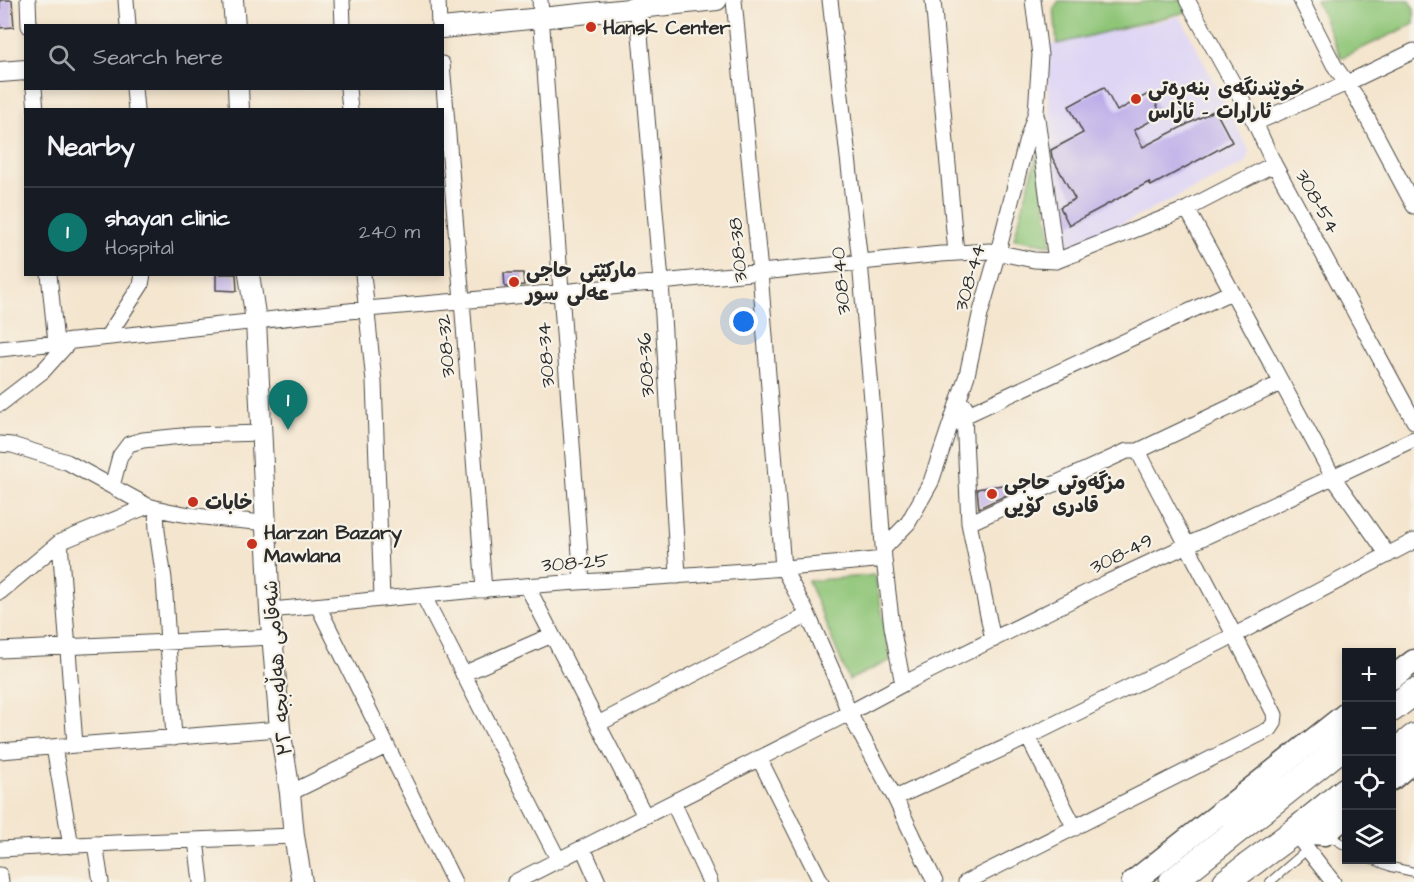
<!DOCTYPE html>
<html lang="en">
<head>
<meta charset="utf-8">
<style>
	:root { --surface:#171b24; --page:#20242c; --text:#f1f3f6; --muted:#9ea1a6; --line:#363941; --accent:#0f766e }
	body { margin:0; font-family:"Architects Daughter","Playpen Sans Arabic",sans-serif; background:var(--page); color:var(--text) }
	.controls { position:absolute; right:18px; bottom:18px; display:grid; overflow:hidden; border-radius:0px; box-shadow:0 3px 9px #0003 }
	.controls button { width:54px; height:54px; display:grid; place-items:center; padding:0; border:0; border-bottom:2px solid var(--line); background:var(--surface); color:var(--text); font:30px sans-serif }
	.you { position:absolute; left:744px; top:322px; width:21px; height:21px; margin:-15px; border:4px solid #fff; border-radius:50%; background:#1a73e8; box-shadow:0 0 0 9px #1a73e833 }
	.badge { display:grid; place-items:center; width:39px; height:39px; border-radius:50%; background:var(--accent); color:#fff; font-size:20px; font-weight:700 }
	.pin { position:absolute; translate:-50% -50px; filter:drop-shadow(0 2px 3px #0008) }
	.pin::after { content:''; position:absolute; top:32px; width:21px; height:18px; background:inherit; clip-path:polygon(0 0,100% 0,50% 100%) }
	.list { margin:0; padding:0; list-style:none }
	h2 { display:flex; justify-content:space-between; align-items:center; height:78px; margin:0; padding:0 24px; font-size:26px }
	h2 small { font-size:20px; font-weight:400; color:var(--muted) }
	.list li { display:grid; grid-template-columns:39px 1fr auto; gap:18px; align-items:center; box-sizing:border-box; height:90px; padding:0 24px; border-top:2px solid var(--line) }
	.list b { display:block; font-size:22px; white-space:nowrap }
	.list p { margin:0; font-size:20px; white-space:nowrap; color:var(--muted) }
	.list em { font-size:20px; font-style:normal; color:var(--muted) }
	.icon { flex:none; width:33px; height:33px; fill:none; stroke:currentColor; stroke-width:2; stroke-linecap:round; stroke-linejoin:round }
	.map { position:relative; flex:none; width:1414px; height:882px; overflow:hidden }
	.search { position:absolute; background:var(--surface); box-shadow:0 3px 9px #0003; left:24px; top:24px; width:420px; height:66px; display:flex; align-items:center; gap:15px; box-sizing:border-box; padding:0 21px; border-radius:0px; color:var(--muted); font-size:22px }
	.panel { position:absolute; background:var(--surface); box-shadow:0 3px 9px #0003; left:24px; top:108px; width:420px; height:168px; border-radius:0px }
	.map>svg:first-child { display:block }
	.built { fill:#ded5f5 }
	.green { fill:#8ec577; stroke:#5c7851; stroke-width:1.5 }
	.building { fill:#bcabe9 }
	.lines { fill:none; stroke-linecap:round; stroke-linejoin:round }
	.service-casing { stroke:#494743; stroke-width:10 }
	.minor-casing { stroke:#494743; stroke-width:17 }
	.tertiary-casing { stroke:#494743; stroke-width:22 }
	.secondary-casing { stroke:#494743; stroke-width:25 }
	.trunk-casing { stroke:#494743; stroke-width:28 }
	.service { stroke:#fff; stroke-width:8 }
	.minor { stroke:#fff; stroke-width:15 }
	.tertiary { stroke:#fff; stroke-width:20 }
	.secondary { stroke:#fff; stroke-width:22 }
	.trunk { stroke:#fff; stroke-width:26 }
	.poi-dot { fill:#c8321e; stroke:#f7f3e8; stroke-width:2 }
	.labels { text-anchor:middle; stroke-width:4.5; stroke-linejoin:round; paint-order:stroke }
	.poi-label { font-size:20px; font-weight:bold; fill:#2b2b2b; stroke:#f7f3e8; text-anchor:start }
	.street-label { font-size:20px; fill:#2b2b2b; stroke:#f7f3e8 }
</style>
</head>
<body>
<div class="map">
<svg width="1414" height="882" viewBox="0 0 1414 882">
	<rect width="100%" height="100%" fill="#f7f3e8"/>
	<filter id="ink" filterUnits="userSpaceOnUse"><feTurbulence type="fractalNoise" baseFrequency=".0167" numOctaves="2"/><feDisplacementMap in="SourceGraphic" scale="12" xChannelSelector="R" yChannelSelector="G"/><feConvolveMatrix kernelMatrix="1 2 1 2 8 2 1 2 1" color-interpolation-filters="sRGB"/></filter>
	<filter id="wash" filterUnits="userSpaceOnUse"><feTurbulence type="fractalNoise" baseFrequency=".008" numOctaves="4" result="noise"/><feDisplacementMap in="SourceGraphic" scale="24" xChannelSelector="R" yChannelSelector="G"/><feGaussianBlur stdDeviation="1.35" result="paint"/><feColorMatrix in="noise" values="0 0 0 0 0 0 0 0 0 0 0 0 0 0 0 0 0 1.4 0 .05"/><feComposite in="paint" operator="in"/></filter>
	<g filter="url(#wash)">
		<rect width="100%" height="100%" fill="#f4e5ce"/>
		<path class="built" d="M1180,16L1250,152L1245,164L1058,255L1046,46Z"/>
		<path class="green" d="M1160,0H1184L1190,11L1057,44L1054,8L1059,1L1135,3Z
			M1316,0H1410L1414,9V24L1341,58Z
			M1037,155L1052,245L1014,239Z
			M875,575L891,660L849,680L808,581Z"/>
		<g id="blocks">
			<path class="building" d="M0,0H12L14,27L0,28Z
				M1104,87L1117,111L1150,93L1162,115L1134,130L1143,147L1215,110L1232,142L1151,186L1149,182L1069,225L1060,207L1075,199L1052,157L1051,150L1083,133L1069,106Z
				M504,273H523L524,285L505,287Z
				M216,274H236L237,291L216,290Z
				M1008,484L1009,494L979,508L977,489Z"/>
		</g>
	</g>
	<g filter="url(#ink)">
		<use href="#blocks" fill-opacity="0" stroke="#494743" stroke-width="1.5"/>
		<g class="lines">
			<g class="service-casing">
				<path id="service" d="M1329,836L1346,846
					M1374,860L1391,867L1414,872
					M1270,882L1308,849"/>
			</g>
			<g class="minor-casing">
				<path id="minor" d="M28,0L29,26
					M126,0L128,26
					M342,0L343,26
					M438,0L439,26
					M540,0L582,582
					M637,0L661,281L678,576
					M734,0L760,272L783,568L808,615L839,686L849,713L895,798L935,882
					M830,0L860,262L874,423L884,559L892,627L903,684
					M933,0L956,253
					M1187,0L1255,123L1274,164L1414,421
					M1301,0L1334,65L1355,95L1414,206
					M442,64L462,300L484,590
					M34,88L36,110
					M134,88L136,110
					M348,88L350,110
					M1037,118L1056,261
					M1255,123L1347,83L1414,51
					M1187,209L1333,477L1388,555
					M49,274L56,343
					M363,274L374,382L382,598
					M107,337L141,285L143,274
					M0,349L367,309L561,292L941,254L990,251L1034,260L1056,261L1187,209L1274,164
					M0,404L43,371L70,341
					M965,406L964,416L969,523L993,640
					M964,416L1231,292
					M0,444L12,445L67,462L148,506C184,517 228,519 265,523
					M112,486L120,456L129,444L143,440L192,435L261,433
					M156,509L157,531L164,579L174,738
					M969,523L1127,451H1138L1281,383
					M60,542L75,745
					M884,548L908,523L931,482L967,375L980,315L998,252L1026,143L1036,112L1040,55L1033,0
					M527,586L645,816
					M0,592L60,542L148,506
					M423,595L559,861
					M318,606L454,882
					M270,610C354,602 439,593 524,586C644,577 764,572 884,559
					M0,650L272,637
					M463,674L552,635
					M598,724L808,615
					M1028,737L1075,828
					M54,747L71,846
					M0,751L280,729
					M759,758L821,882
					M290,793L386,746
					M895,798L1028,737L1235,635L1414,541
					M673,802L710,882
					M1294,832L1333,882
					M196,840L201,882
					M95,844L101,882
					M583,848L598,882
					M0,849L115,843L294,836
					M0,875L1,882
					M515,882L849,713L903,684L1106,583L1414,439
					M966,882L1270,729L1274,723L1275,715C1231,626 1183,539 1138,451"/>
			</g>
			<g class="tertiary-casing">
				<path id="tertiary" d="M233,0L235,26
					M442,28L717,0
					M0,72L26,70
					M238,88L239,110
					M249,274L256,321L270,610L280,729L290,793L294,836L302,882"/>
			</g>
			<g class="secondary-casing">
				<path id="secondary" d="M1392,678L1414,661
					M1392,779L1414,760
					M1294,832L1325,834L1346,816
					M1133,882L1346,714"/>
			</g>
			<g class="trunk-casing">
				<path id="trunk" d="M1392,709L1414,692
					M1392,755L1414,737
					M1223,812L1275,787
					M1172,882L1346,744
					M1226,882L1294,832L1346,790"/>
			</g>
			<use href="#service" class="service"/>
			<use href="#minor" class="minor"/>
			<use href="#tertiary" class="tertiary"/>
			<use href="#secondary" class="secondary"/>
			<use href="#trunk" class="trunk"/>
		</g>
	</g>
	<g class="poi-dot">
		<circle cx="591" cy="27" r="6"/>
		<circle cx="1136" cy="99" r="6"/>
		<circle cx="514" cy="282" r="6"/>
		<circle cx="992" cy="494" r="6"/>
		<circle cx="193" cy="502" r="6"/>
		<circle cx="252" cy="544" r="6"/>
	</g>
	<g class="labels">
		<g class="poi-label">
			<text x="603" y="34">Hansk Center</text>
			<text x="1148" y="95">خوێندنگەی بنەڕەتی<tspan x="1148" dy="23">ئارارات - ئاراس</tspan></text>
			<text x="526" y="277">مارکێتی حاجی<tspan x="526" dy="23">عەلی سور</tspan></text>
			<text x="1004" y="489">مزگەوتی حاجی<tspan x="1004" dy="23">قادری کۆیی</tspan></text>
			<text x="205" y="509">خابات</text>
			<text x="264" y="539">Harzan Bazary<tspan x="264" dy="23">Mawlana</tspan></text>
		</g>
		<g class="street-label">
			<text transform="translate(1318 201) rotate(61)" y="7">308-54</text>
			<text transform="translate(737 250) rotate(-95)" y="7">308-38</text>
			<text transform="translate(969 277) rotate(-74)" y="7">308-44</text>
			<text transform="translate(840 281) rotate(-95)" y="7">308-40</text>
			<text transform="translate(445 346) rotate(-94)" y="7">308-32</text>
			<text transform="translate(545 355) rotate(-94)" y="7">308-34</text>
			<text transform="translate(645 365) rotate(-93)" y="7">308-36</text>
			<text transform="translate(1121 553) rotate(-26)" y="7">308-49</text>
			<text transform="translate(575 562) rotate(-4)" y="7">308-25</text>
			<text transform="translate(277 668) rotate(-95)" y="7">شەقامی هەڵەبجە ٣٢</text>
		</g>
	</g>
</svg>
<div class="controls">
<button>+</button>
<button>−</button>
<button><svg class="icon" aria-label="locate" viewBox="0 0 24 24"><circle cx="12" cy="12" r="6"/><path d="M12 2v4M12 18v4M2 12h4M18 12h4"/></svg></button>
<button><svg class="icon" aria-label="layers" viewBox="0 0 24 24"><path d="M12 4l9 5-9 5-9-5zM3 14l9 5 9-5"/></svg></button>
</div>
<div class="you"></div>
<div class="pin badge" style="left:288px;top:430px">1</div>
<div class="search"><svg class="icon" aria-label="search" viewBox="0 0 24 24"><circle cx="10" cy="10" r="6"/><path d="M15 15l6 6"/></svg>Search here</div>
<section class="panel">
<h2>Nearby<small></small></h2>
<ul class="list">
<li><span class="badge">1</span><div><b>shayan clinic</b><p>Hospital</p></div><em>240 m</em></li>
</ul>
</section>
</div>
</body>
</html>
